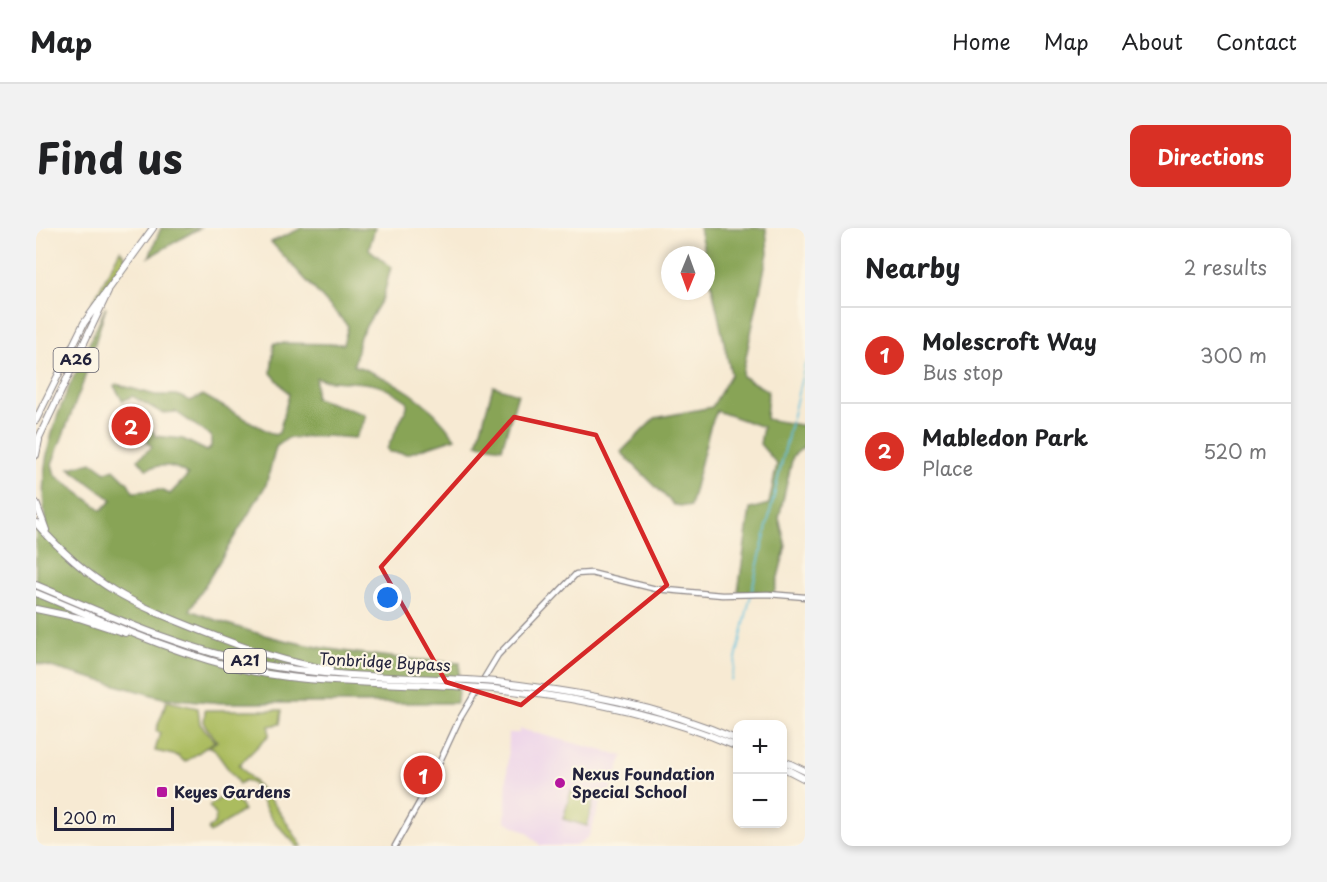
<!DOCTYPE html>
<html lang="en">
<head>
<meta charset="utf-8">
<style>
	:root { --surface:#fff; --page:#f2f2f2; --text:#202124; --muted:#757577; --line:#e0e0e0; --accent:#d93025 }
	body { margin:0; font-family:"Playpen Sans",sans-serif; background:var(--page); color:var(--text) }
	.controls { position:absolute; right:18px; bottom:18px; display:grid; overflow:hidden; border-radius:12px; box-shadow:0 3px 9px #0003 }
	.controls button { width:54px; height:54px; display:grid; place-items:center; padding:0; border:0; border-bottom:2px solid var(--line); background:var(--surface); color:var(--text); font:30px sans-serif }
	.compass { position:absolute; left:625px; top:18px; width:54px; height:54px; border-radius:50%; background:var(--surface); box-shadow:0 3px 9px #0003; rotate:181deg }
	.scale { position:absolute; left:18px; bottom:15px; width:120px; box-sizing:border-box; padding-left:6px; border:3px solid #22223b; border-top:0; font-size:16px; line-height:21px; white-space:nowrap; color:#22223b; -webkit-text-stroke:4px #fcf5e5; paint-order:stroke }
	.you { position:absolute; left:352px; top:370px; width:21px; height:21px; margin:-15px; border:4px solid #fff; border-radius:50%; background:#1a73e8; box-shadow:0 0 0 9px #1a73e833 }
	.badge { display:grid; place-items:center; width:39px; height:39px; border-radius:50%; background:var(--accent); color:#fff; font-size:20px; font-weight:700 }
	.pin { position:absolute; translate:-50% -50%; border:3px solid #fff; box-shadow:0 2px 6px #0006 }
	.list { margin:0; padding:0; list-style:none }
	h2 { display:flex; justify-content:space-between; align-items:center; height:78px; margin:0; padding:0 24px; font-size:26px }
	h2 small { font-size:20px; font-weight:400; color:var(--muted) }
	.list li { display:grid; grid-template-columns:39px 1fr auto; gap:18px; align-items:center; box-sizing:border-box; height:96px; padding:0 24px; border-top:2px solid var(--line) }
	.list b { display:block; font-size:22px; white-space:nowrap }
	.list p { margin:0; font-size:20px; white-space:nowrap; color:var(--muted) }
	.list em { font-size:20px; font-style:normal; color:var(--muted) }
	.map { position:relative; flex:none; width:769px; height:618px; overflow:hidden; border-radius:12px }
	header { display:flex; align-items:center; gap:36px; box-sizing:border-box; height:84px; padding:0 30px; background:var(--surface); border-bottom:2px solid var(--line) }
	header strong { font-size:28px }
	nav { display:flex; gap:33px; margin-inline-start:auto; font-size:21px }
	.intro { display:flex; align-items:center; justify-content:space-between; box-sizing:border-box; height:144px; padding:0 36px }
	h1 { margin:0; font-size:42px }
	.button { padding:15px 27px; border-radius:12px; background:var(--accent); color:#fff; font-size:21px; font-weight:700 }
	main { display:flex; gap:36px; padding:0 36px }
	aside { flex:1; background:var(--surface); border-radius:12px; box-shadow:0 3px 9px #0003 }
	.map>svg:first-child { display:block }
	.built { fill:#ecd1ea }
	.green { fill:#abbc5f; stroke:#666f4d; stroke-width:1.5 }
	.forest { fill:#88a456; stroke:#556348; stroke-width:1.5 }
	.lines { fill:none; stroke-linecap:round; stroke-linejoin:round }
	.stream { stroke:#63c2e1; stroke-width:1.5 }
	.tertiary-casing { stroke:#8c8687; stroke-width:7 }
	.trunk-casing { stroke:#8c8687; stroke-width:8 }
	.tertiary { stroke:#fff; stroke-width:4.5 }
	.trunk { stroke:#fff; stroke-width:6 }
	.trunk-bridge-casing { stroke:#8c8687; stroke-width:8; stroke-linecap:butt }
	.trunk-bridge { stroke:#fff; stroke-width:6 }
	.marked { fill:none; stroke:#d62828; stroke-width:4.5; stroke-linejoin:round }
	.poi-dot { fill:#b5179e; stroke:#fcf5e5; stroke-width:2 }
	.labels { text-anchor:middle; stroke-width:4.5; stroke-linejoin:round; paint-order:stroke }
	.shield { fill:#fcf5e5; stroke:#63616e; stroke-width:1.5 }
	.shield-label { font-size:15px; font-weight:bold; fill:#22223b }
	.street-label { font-size:16px; fill:#22223b; stroke:#fcf5e5 }
	.poi-label { font-size:16px; font-weight:bold; fill:#22223b; stroke:#fcf5e5; text-anchor:start }
</style>
</head>
<body>
<header>
<strong>Map</strong>
<nav><a>Home</a><a>Map</a><a>About</a><a>Contact</a></nav>
</header>
<div class="intro"><h1>Find us</h1><a class="button">Directions</a></div>
<main>
<div class="map">
<svg width="769" height="618" viewBox="0 0 769 618">
	<rect width="100%" height="100%" fill="#fcf5e5"/>
	<filter id="ink" filterUnits="userSpaceOnUse"><feTurbulence type="fractalNoise" baseFrequency=".0167" numOctaves="2"/><feDisplacementMap in="SourceGraphic" scale="12" xChannelSelector="R" yChannelSelector="G"/><feConvolveMatrix kernelMatrix="1 2 1 2 8 2 1 2 1" color-interpolation-filters="sRGB"/></filter>
	<filter id="wash" filterUnits="userSpaceOnUse"><feTurbulence type="fractalNoise" baseFrequency=".008" numOctaves="4" result="noise"/><feDisplacementMap in="SourceGraphic" scale="24" xChannelSelector="R" yChannelSelector="G"/><feGaussianBlur stdDeviation="1.35" result="paint"/><feColorMatrix in="noise" values="0 0 0 0 0 0 0 0 0 0 0 0 0 0 0 0 0 1.4 0 .05"/><feComposite in="paint" operator="in"/></filter>
	<g filter="url(#wash)">
		<rect width="100%" height="100%" fill="#f7ead3"/>
		<path class="built" d="M484,501L587,528L575,560L564,576L553,608L540,618H505L492,605L469,593L473,505H483Z"/>
		<path class="green" d="M84,22L90,30L60,72L34,118Z
			M131,473L162,480L164,496L179,513L149,534L142,528L119,523L124,505L120,502Z
			M169,482H246L244,496L233,498V507L203,537L239,577L266,618H261L235,590L217,556L209,552L203,556L177,520L172,519L181,513L168,496Z
			M194,563L208,582L174,605L172,601L178,596L180,587L173,578Z
			M535,563L558,570L551,598L527,591Z"/>
		<path class="forest" d="M125,0H164L113,29Z
			M266,0H339L333,21L355,39L347,70L324,108L318,137C362,154 392,171 419,210L371,226L353,224L351,221L371,179V173C331,145 320,160 280,150L279,170L328,186L330,190L319,210L290,208L252,210L240,219L230,257L154,382C243,419 328,428 424,435L421,475H186L127,470L0,435V300L3,303L10,298C0,241 18,188 43,138C52,118 61,98 70,79L47,155L16,236L19,247L66,282L76,272L33,240L56,234L70,244L78,241L92,255L97,264L125,262L134,266L152,247C138,236 127,236 110,241L102,231L116,219L111,214V204L115,201L120,208L147,211L171,223L175,219V208L140,184L126,185L96,168L87,173L78,158L80,156L119,167H141L154,173L167,167L238,207L243,205L253,166L235,145L238,115L307,116L312,98L235,14Z
			M663,0H730L732,25L706,148L732,163L730,191L769,198V218L757,228L743,290L750,318L738,365L702,364L714,281L733,276L741,236L724,216L727,199L681,183L674,199L654,279L638,277L585,224L619,190L676,179L695,146Z
			M457,158L482,166L466,220L441,216Z"/>
		<g class="lines">
			<path class="stream" d="M695,452L769,135"/>
		</g>
	</g>
	<g filter="url(#ink)">
		<g class="lines">
			<g class="tertiary-casing">
				<path id="tertiary" d="M359,618L393,557L423,492L462,427L540,346L555,345L620,361L686,367L732,366L769,369"/>
			</g>
			<g class="trunk-casing">
				<path id="trunk" d="M0,192L48,95L117,0
					M0,216L72,64
					M0,227L3,212
					M0,275L10,302
					M0,295C56,358 94,375 171,405C211,421 251,435 294,441
					M0,357C72,387 145,421 223,436C291,449 363,449 431,452
					M0,365C70,394 140,427 215,443C285,457 359,454 430,459
					M0,381L43,390L89,405
					M461,454C548,465 620,476 702,512
					M458,461C542,469 624,485 702,519
					M746,532L769,543
					M746,539L769,551"/>
			</g>
			<use href="#tertiary" class="tertiary"/>
			<use href="#trunk" class="trunk"/>
			<g class="trunk-bridge-casing">
				<path id="trunk-bridge" d="M431,452L461,454
					M430,459L458,461"/>
			</g>
			<use href="#trunk-bridge" class="trunk-bridge"/>
		</g>
	</g>
	<path class="marked" d="M478,189L560,207L631,357L485,477L410,454L345,339Z"/>
	<g class="poi-dot">
		<circle cx="524" cy="555" r="6"/>
		<rect x="120" y="558" width="12" height="12" rx="3"/>
	</g>
	<g class="labels">
		<g class="shield">
			<rect x="17.5" y="120" width="45" height="24" rx="4.5"/>
			<rect x="188" y="421" width="42" height="24" rx="4.5"/>
		</g>
		<g class="shield-label">
			<text x="40" y="137">A26</text>
			<text x="209" y="438">A21</text>
		</g>
		<g class="street-label">
			<text transform="translate(349 434) rotate(3)" y="6">Tonbridge Bypass</text>
		</g>
		<g class="poi-label">
			<text x="536" y="552">Nexus Foundation<tspan x="536" dy="18">Special School</tspan></text>
			<text x="138" y="570">Keyes Gardens</text>
		</g>
	</g>
</svg>
<div class="controls">
<button>+</button>
<button>−</button>
</div>
<svg class="compass" viewBox="-18 -18 36 36"><path d="M0-13l5 13h-10z" fill="#e53935"/><path d="M0 13l5-13h-10z" fill="#757577"/></svg>
<div class="scale">200 m</div>
<div class="you"></div>
<div class="pin badge" style="left:387px;top:547px">1</div>
<div class="pin badge" style="left:95px;top:198px">2</div>
</div>
<aside>
<h2>Nearby<small>2 results</small></h2>
<ul class="list">
<li><span class="badge">1</span><div><b>Molescroft Way</b><p>Bus stop</p></div><em>300 m</em></li>
<li><span class="badge">2</span><div><b>Mabledon Park</b><p>Place</p></div><em>520 m</em></li>
</ul>
</aside>
</main>
</body>
</html>
